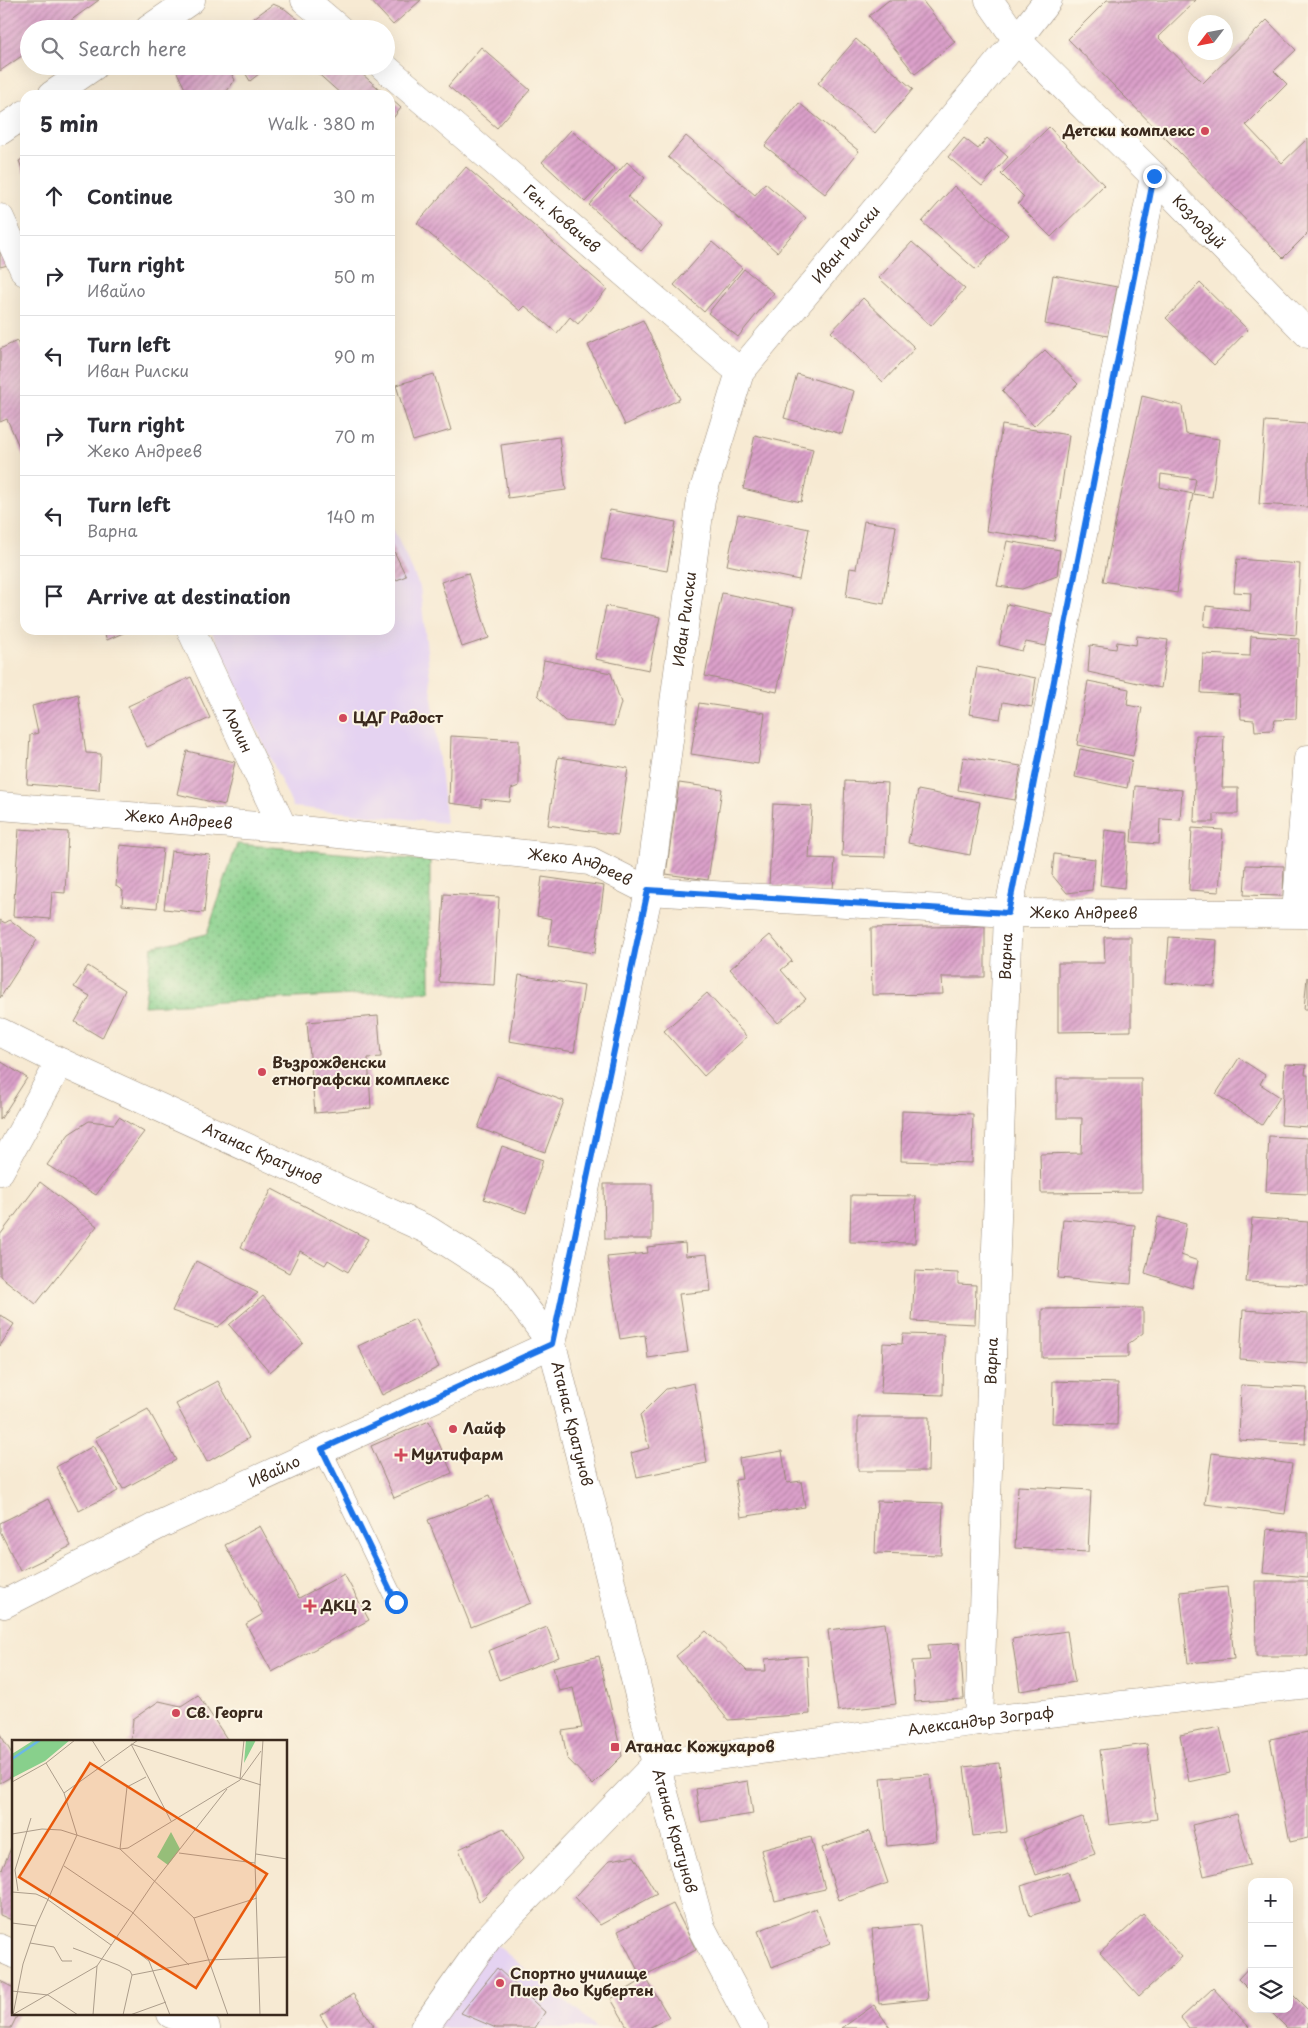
<!DOCTYPE html>
<html lang="en">
<head>
<meta charset="utf-8">
<style>
	:root { --surface:#fff; --page:#f2f2f3; --text:#2b2b33; --muted:#7c7c81; --line:#e1e1e2 }
	body { margin:0; font-family:"Playpen Sans",sans-serif; background:var(--page); color:var(--text) }
	.controls { position:absolute; right:15px; bottom:15px; display:grid; overflow:hidden; border-radius:10px; box-shadow:0 5px 20px #0002 }
	.controls button { width:45px; height:45px; display:grid; place-items:center; padding:0; border:0; border-bottom:1px solid var(--line); background:var(--surface); color:var(--text); font:25px sans-serif }
	.compass { position:absolute; left:1188px; top:15px; width:45px; height:45px; border-radius:50%; background:var(--surface); box-shadow:0 5px 20px #0002; rotate:238deg }
	.stop { position:absolute; width:15px; height:15px; margin:-11px; border:4px solid #1a73e8; border-radius:50%; background:#fff }
	.stop.end { background:#1a73e8; border-color:#fff; box-shadow:0 1px 5px #0008 }
	.list { margin:0; padding:0; list-style:none }
	h2 { display:flex; justify-content:space-between; align-items:center; height:65px; margin:0; padding:0 20px; font-size:21px }
	h2 small { font-size:16px; font-weight:400; color:var(--muted) }
	.list li { display:grid; grid-template-columns:32px 1fr auto; gap:15px; align-items:center; box-sizing:border-box; height:80px; padding:0 20px; border-top:1px solid var(--line) }
	.list b { display:block; font-size:19px; white-space:nowrap }
	.list p { margin:0; font-size:16px; white-space:nowrap; color:var(--muted) }
	.list em { font-size:16px; font-style:normal; color:var(--muted) }
	.icon { flex:none; width:28px; height:28px; fill:none; stroke:currentColor; stroke-width:2; stroke-linecap:round; stroke-linejoin:round }
	.map { position:relative; flex:none; width:1308px; height:2028px; overflow:hidden }
	.search { position:absolute; background:var(--surface); box-shadow:0 5px 20px #0002; left:20px; top:20px; width:375px; height:55px; display:flex; align-items:center; gap:12px; box-sizing:border-box; padding:0 18px; border-radius:28px; color:var(--muted); font-size:19px }
	.panel { position:absolute; background:var(--surface); box-shadow:0 5px 20px #0002; left:20px; top:90px; width:375px; height:545px; border-radius:15px }
	.map>svg:first-child { display:block }
	.built { fill:#e5d3f1 }
	.grass { fill:url(#grass-dots); stroke:#627d55 }
	.building { fill:url(#building-hatch) }
	.lines { fill:none; stroke-linecap:round; stroke-linejoin:round }
	.service-casing { stroke:#998a78; stroke-width:19 }
	.minor-casing { stroke:#998a78; stroke-width:29 }
	.tertiary-casing { stroke:#998a78; stroke-width:29 }
	.service { stroke:#fff; stroke-width:18 }
	.minor { stroke:#fff; stroke-width:28 }
	.tertiary { stroke:#fff; stroke-width:28 }
	.route { stroke:#1a73e8; stroke-width:6 }
	.poi-dot { fill:#d1495b; stroke:#fcf5e5; stroke-width:2 }
	.labels { text-anchor:middle; stroke-width:4; stroke-linejoin:round; paint-order:stroke }
	.poi-label { font-size:15px; font-weight:bold; fill:#3b2a1e; stroke:#fcf5e5; text-anchor:start }
	.street-label { font-size:15px; fill:#3b2a1e; stroke:#fcf5e5 }
	.inset-river { fill:none; stroke:#6bb9e5; stroke-width:2.5 }
	.inset-road { fill:none; stroke:#ac9d8b; stroke-width:1 }
	.view { fill:#e8590c; fill-opacity:0.15; stroke:#e8590c; stroke-width:2.5 }
	.inset-edge { fill:none; stroke:#3b2a1e; stroke-width:2.5 }
</style>
</head>
<body>
<div class="map">
<svg width="1308" height="2028" viewBox="0 0 1308 2028">
	<defs>
		<pattern id="grass-dots" width="8" height="8" patternUnits="userSpaceOnUse" patternTransform="scale(1.25)"><rect width="8" height="8" fill="#88d08c"/><path d="M2 2h.1M6 6h.1" fill="none" stroke="#70a972" stroke-width="1.8" stroke-linecap="round"/></pattern>
		<pattern id="building-hatch" width="6" height="6" patternUnits="userSpaceOnUse" patternTransform="scale(1.25)"><rect width="6" height="6" fill="#dba0ca"/><path d="M-1 1l2-2M0 6l6-6M5 7l2-2" fill="none" stroke="#b383a3"/></pattern>
	</defs>
	<rect width="100%" height="100%" fill="#fcf5e5"/>
	<filter id="ink" filterUnits="userSpaceOnUse"><feTurbulence type="fractalNoise" baseFrequency=".02" numOctaves="2"/><feDisplacementMap in="SourceGraphic" scale="10" xChannelSelector="R" yChannelSelector="G"/><feConvolveMatrix kernelMatrix="1 2 1 2 8 2 1 2 1" color-interpolation-filters="sRGB"/></filter>
	<filter id="wash" filterUnits="userSpaceOnUse"><feTurbulence type="fractalNoise" baseFrequency=".0096" numOctaves="4" result="noise"/><feDisplacementMap in="SourceGraphic" scale="20" xChannelSelector="R" yChannelSelector="G"/><feGaussianBlur stdDeviation="1.12" result="paint"/><feColorMatrix in="noise" values="0 0 0 0 0 0 0 0 0 0 0 0 0 0 0 0 0 1.4 0 .05"/><feComposite in="paint" operator="in"/></filter>
	<g filter="url(#wash)">
		<rect width="100%" height="100%" fill="#f7ead3"/>
		<path class="built" d="M390,522L420,587L446,823L293,807L211,630H390Z
			M488,1938L598,2028H424Z"/>
		<path class="grass" d="M237,844L430,861V991L144,1006L152,947L207,934Z"/>
		<g id="blocks">
			<path class="building" d="M0,0H99L59,29H29V51L0,71Z
				M370,0H421L393,25Z
				M889,0H922L955,42L915,74L869,16Z
				M1107,0H1196L1158,37L1203,83L1267,20L1296,50L1274,71L1287,84L1246,125L1282,163L1308,138V233L1283,258L1068,39Z
				M273,4L285,9L310,29H239Z
				M856,39L913,89L875,133L818,83Z
				M481,47L530,90L497,128L448,86Z
				M177,66H227L235,80L227,91L229,95H188L175,68Z
				M241,66H269L250,81Z
				M317,66H353L386,95H342L314,70Z
				M390,98L401,108L390,122Z
				M799,103L859,151L825,194L765,146Z
				M1049,127L1104,185L1051,237L1018,204L1024,197L1001,174Z
				M571,130L615,169L585,202L542,162Z
				M686,136L755,195L765,183L806,218L777,252L668,157Z
				M964,138L978,149L987,138L1008,157L982,186L948,157Z
				M25,157V176L19,161Z
				M627,162L645,178L628,197L662,227L641,251L589,205Z
				M466,167L607,289L578,324L570,317L557,333L525,306L520,311L417,223Z
				M954,186L1008,235L976,270L922,222Z
				M712,242L742,268L704,312L674,285Z
				M912,242L965,289L931,326L879,278Z
				M0,249L8,265L0,267Z
				M744,269L774,293L738,337L708,313Z
				M1053,275L1117,287L1108,336L1045,324Z
				M1200,283L1248,330L1214,365L1166,318Z
				M863,298L915,348L883,382L831,332Z
				M643,320L680,399L625,425L588,345Z
				M17,341L25,358V460L7,419L0,422V349Z
				M1045,350L1078,384L1034,426L1002,391Z
				M434,374L451,430L413,441L396,385Z
				M797,374L854,391L842,434L784,418Z
				M1142,396L1182,406L1186,434L1219,439L1212,497L1193,494L1196,479L1161,474L1160,487L1193,494L1183,546L1177,593L1103,581Z
				M1265,421L1308,424V507L1259,504Z
				M1002,425L1069,435L1054,541L986,531Z
				M755,435L813,449L801,502L743,489Z
				M559,437L566,490L508,498L501,445Z
				M610,510L676,522L667,571L601,559Z
				M738,514L809,529L799,580L727,565Z
				M864,521L896,526L884,604L846,597L850,568L856,569Z
				M1007,541L1060,550L1057,576L1022,589L997,586Z
				M390,543L406,576L390,583Z
				M1237,559L1300,564L1296,635L1204,626L1206,606L1250,611L1251,593L1234,592Z
				M468,573L489,638L462,647L441,582Z
				M722,593L794,608L777,692L705,676Z
				M1007,604L1053,614L1046,646L1026,642L1022,651L999,645Z
				M606,606L660,617L649,670L595,659Z
				M103,630H130L107,640Z
				M1137,636L1168,640L1161,688L1088,672L1090,645L1116,649L1117,642L1136,645Z
				M1251,636L1299,639L1296,719L1275,720L1272,730L1255,731L1254,720L1241,719L1240,695L1201,693L1203,654L1250,656Z
				M544,660L611,673L621,703L614,726L565,721L538,695Z
				M977,667L1036,678L1032,707L1003,702L1000,719L969,714Z
				M191,677L210,718L147,747L128,706Z
				M1088,681L1129,689L1127,705L1142,708L1133,756L1077,745Z
				M78,694L86,753L101,754L99,790L27,784L30,735L38,733L32,706Z
				M699,703L765,713L758,764L691,754Z
				M1196,735L1224,736L1222,788H1238V814H1214V822H1194Z
				M451,736L519,740V786L511,789L510,802L481,799V807L449,803Z
				M1080,749L1132,760L1127,788L1075,777Z
				M187,751L235,762L225,805L177,794Z
				M558,757L628,768L618,835L548,825Z
				M963,757L1021,766L1015,800L958,790Z
				M845,781L888,783L885,857L842,856Z
				M679,783L722,789L708,880L666,874Z
				M1135,786L1182,790L1180,820L1160,819L1159,844L1131,842Z
				M918,790L980,802L970,855L908,843Z
				M773,804L812,806L809,858L835,859L833,890L769,886Z
				M1192,828L1223,830L1219,892L1189,890Z
				M19,829L68,832L65,893L52,892L50,919L13,916Z
				M1105,830L1128,833L1124,888L1100,885Z
				M120,845L163,849L157,908L122,905L123,891L116,886Z
				M171,851L210,855L204,913L164,909Z
				M1054,854L1095,859L1092,890L1067,893L1052,875Z
				M1246,865L1284,866L1283,896L1244,895Z
				M542,877L604,886L595,953L548,946L552,919L537,916Z
				M444,894L499,897L494,985L439,982Z
				M0,920L5,923L10,920L37,940L0,998Z
				M985,926V977H942L943,994L872,995L871,928Z
				M770,935L792,961L781,970L806,999L778,1023L730,969Z
				M1104,937H1131V1031L1058,1032V963H1105Z
				M1169,937L1217,940L1215,986L1166,983Z
				M88,966L125,990L102,1038L75,1022L90,996L74,987Z
				M519,975L584,986L574,1052L509,1041Z
				M1307,977L1308,978V1009H1304Z
				M707,993L747,1037L704,1076L664,1031Z
				M378,1016L381,1057L368,1058L371,1108L315,1113L307,1022Z
				M1239,1058L1265,1075L1260,1084L1280,1097L1262,1125L1216,1094Z
				M0,1061L27,1078L0,1120Z
				M1285,1064L1306,1065L1305,1075H1308V1127L1281,1125Z
				M497,1076L564,1101L545,1152L478,1128Z
				M1057,1078H1141L1142,1192L1041,1193L1040,1154L1081,1153L1082,1118H1057Z
				M902,1111L973,1114L972,1163L901,1161Z
				M119,1117L144,1132L96,1195L47,1165L69,1134L89,1121L114,1124Z
				M1269,1136L1308,1138V1194L1266,1192Z
				M502,1146L543,1160L526,1213L484,1199Z
				M40,1182L97,1226L36,1304L0,1276V1235Z
				M604,1184H652V1239H605Z
				M272,1189L368,1239L348,1272L328,1260L325,1265L300,1251L289,1273L241,1247Z
				M851,1195L916,1196L915,1243L850,1242Z
				M1158,1217L1186,1224L1181,1255L1198,1261L1192,1288L1145,1273Z
				M1252,1218L1308,1222V1285L1246,1282Z
				M1063,1219L1135,1225L1131,1284L1058,1278Z
				M685,1243L686,1256L707,1254L711,1291L679,1294L688,1352L648,1358L645,1335L620,1339L607,1257L648,1253L647,1247Z
				M196,1261L258,1293L218,1327L172,1311Z
				M915,1271L958,1273V1284L976,1285L975,1324L912,1321Z
				M263,1296L303,1343L270,1372L229,1325Z
				M1143,1308V1333L1128,1344V1357L1042,1358V1309Z
				M1243,1310L1308,1314V1364L1240,1359Z
				M0,1315L14,1324L0,1346Z
				M415,1319L439,1367L382,1395L358,1346Z
				M903,1334L944,1335L943,1395L881,1393L883,1343L902,1344Z
				M218,1381L249,1438L207,1462L176,1404Z
				M1053,1381L1118,1383L1117,1425L1052,1423Z
				M694,1383L707,1463L637,1477L631,1453L649,1448L640,1415L666,1389Z
				M1241,1385L1307,1388L1305,1444L1239,1440Z
				M148,1409L176,1460L123,1489L95,1438Z
				M858,1417H929L928,1471H858Z
				M429,1421L452,1473L394,1498L371,1446Z
				M93,1446L118,1491L79,1511L56,1467Z
				M782,1451L787,1483L801,1481L805,1507L741,1517L735,1480L742,1479L739,1458Z
				M1212,1453L1292,1464L1285,1514L1205,1504Z
				M1018,1486L1091,1490L1088,1552L1015,1548Z
				M489,1496L531,1603L471,1627L428,1520Z
				M48,1499L71,1546L20,1571L0,1531V1523Z
				M877,1501L943,1503L941,1555L875,1553Z
				M260,1526L299,1598L344,1574L369,1620L272,1672L246,1624L263,1614L225,1545Z
				M1267,1529L1308,1533V1577L1263,1573Z
				M1255,1581H1308V1656H1256Z
				M1227,1587L1234,1659L1188,1663L1180,1592Z
				M885,1623L896,1704L838,1711L828,1630Z
				M547,1627L559,1657L499,1680L488,1651Z
				M706,1631L747,1671H766L765,1659L807,1656L810,1714L728,1720L676,1656Z
				M1067,1631L1075,1682L1020,1691L1012,1639Z
				M960,1643L964,1699L915,1702L912,1661L930,1660L928,1645Z
				M599,1656L622,1756L593,1785L567,1758L562,1731L582,1728L573,1688L559,1691L553,1667Z
				M198,1695L229,1742H127L131,1739L133,1719L159,1701L181,1706Z
				M1220,1727L1230,1773L1189,1782L1180,1735Z
				M1308,1732V1838L1290,1842L1270,1739Z
				M0,1734L14,1757V1775L0,1783Z
				M1147,1744L1157,1819L1109,1825L1100,1750Z
				M999,1763L1007,1832L973,1836L964,1767Z
				M930,1774L936,1841L887,1846L881,1778Z
				M748,1781L753,1814L701,1822L696,1789Z
				M1237,1814L1250,1865L1204,1876L1192,1825Z
				M1082,1817L1095,1854L1036,1875L1023,1839Z
				M504,1828L523,1859L479,1902L459,1849Z
				M870,1831L888,1883L839,1900L822,1848Z
				M811,1837L825,1889L775,1901L761,1850Z
				M14,1841V1921L0,1915V1874Z
				M634,1856L657,1894L600,1925L575,1897L610,1860Z
				M1068,1871L1077,1901L1030,1916L1021,1886Z
				M673,1904L696,1950L641,1977L618,1931Z
				M816,1908L830,1944L772,1967L758,1931Z
				M1143,1914L1182,1957L1139,1996L1100,1953Z
				M920,1925L928,1999L879,2004L872,1929Z
				M1252,1964V1993L1238,1979Z
				M497,1968L545,2012L535,2028H496L461,2013Z
				M646,1978L669,2017L649,2028H628L611,1999Z
				M0,1981L14,1988V2014H18L11,2028H0Z
				M1213,1988L1249,2027L1248,2028H1189L1181,2018Z
				M1289,1991L1308,2010V2028H1287L1268,2009H1289Z
				M353,1994L374,2026L371,2028H328L320,2015Z
				M874,2005L890,2028H842Z"/>
		</g>
	</g>
	<g filter="url(#ink)">
		<use href="#blocks" fill-opacity="0" stroke="#998a78" stroke-width="1"/>
		<g class="lines">
			<g class="service-casing">
				<path id="service" d="M322,1449L396,1602"/>
			</g>
			<g class="minor-casing">
				<g id="minor">
					<path d="M305,0L339,29"/>
					<path id="s1" d="M989,0L1017,40L1154,176L1308,334"/>
					<path id="s2" d="M383,66L740,372"/>
					<path d="M0,218L25,272"/>
					<path id="s3" d="M191,630L283,828"/>
					<path id="s4" d="M0,806L283,828L590,861L649,891L1008,913L1308,914"/>
					<path d="M1296,913L1308,759"/>
					<path d="M0,1171L60,1062"/>
					<path id="s5" d="M0,1601L4,1604L161,1524L552,1344L649,891L701,499L740,372L1017,40L1048,0"/>
					<path id="s6" d="M979,1721L1008,913L1154,176"/>
					<path d="M0,1948L14,1954"/>
					<path d="M171,2014L206,2028"/>
					<path id="s7" d="M424,2028L488,1938L656,1764L979,1721L1308,1684"/>
				</g>
			</g>
			<g class="tertiary-casing">
				<g id="tertiary">
					<path d="M149,29L191,0"/>
					<path d="M52,95L94,66"/>
					<path d="M0,131L25,114"/>
					<path id="s8" d="M0,1032L60,1062L428,1230L503,1278L552,1344L656,1764L701,1927L754,2028"/>
				</g>
			</g>
			<use href="#service" class="service"/>
			<use href="#minor" class="minor"/>
			<use href="#tertiary" class="tertiary"/>
		</g>
	</g>
	<g class="lines" filter="url(#ink)">
		<path class="route" d="M396,1602L322,1449L552,1344L648,890L1008,913L1154,176"/>
	</g>
	<g class="poi-dot">
		<circle cx="1205" cy="131" r="5"/>
		<circle cx="343" cy="718" r="5"/>
		<circle cx="262" cy="1072" r="5"/>
		<circle cx="453" cy="1429" r="5"/>
		<path d="M398.5 1447.5h5v5h5v5h-5v5h-5v-5h-5v-5h5z"/>
		<path d="M307.5 1598.5h5v5h5v5h-5v5h-5v-5h-5v-5h5z"/>
		<circle cx="176" cy="1713" r="5"/>
		<rect x="610" y="1742" width="10" height="10" rx="2.5"/>
		<circle cx="500" cy="1983" r="5"/>
	</g>
	<g class="labels">
		<g class="poi-label">
			<text x="1195" y="136" text-anchor="end">Детски комплекс</text>
			<text x="353" y="723">ЦДГ Радост</text>
			<text x="272" y="1068">Възрожденски<tspan x="272" dy="17">етнографски комплекс</tspan></text>
			<text x="463" y="1434">Лайф</text>
			<text x="411" y="1460">Мултифарм</text>
			<text x="321" y="1611">ДКЦ 2</text>
			<text x="186" y="1718">Св. Георги</text>
			<text x="625" y="1752">Атанас Кожухаров</text>
			<text x="510" y="1979">Спортно училище<tspan x="510" dy="17">Пиер дьо Кубертен</tspan></text>
		</g>
		<g class="street-label">
			<text dy="5" stroke="none"><textPath href="#s2" startOffset="235">Ген. Ковачев</textPath></text>
			<text dy="5" stroke="none"><textPath href="#s1" startOffset="306">Козлодуй</textPath></text>
			<text dy="5" stroke="none"><textPath href="#s5" startOffset="1769">Иван Рилски</textPath></text>
			<text dy="5" stroke="none"><textPath href="#s5" startOffset="1349">Иван Рилски</textPath></text>
			<text dy="5" stroke="none"><textPath href="#s3" startOffset="110">Люлин</textPath></text>
			<text dy="5" stroke="none"><textPath href="#s4" startOffset="179">Жеко Андреев</textPath></text>
			<text dy="5" stroke="none"><textPath href="#s4" startOffset="584">Жеко Андреев</textPath></text>
			<text dy="5" stroke="none"><textPath href="#s4" startOffset="1094">Жеко Андреев</textPath></text>
			<text dy="5" stroke="none"><textPath href="#s6" startOffset="765">Варна</textPath></text>
			<text dy="5" stroke="none"><textPath href="#s8" startOffset="289">Атанас Кратунов</textPath></text>
			<text dy="5" stroke="none"><textPath href="#s6" startOffset="360">Варна</textPath></text>
			<text dy="5" stroke="none"><textPath href="#s8" startOffset="725">Атанас Кратунов</textPath></text>
			<text dy="5" stroke="none"><textPath href="#s5" startOffset="306">Ивайло</textPath></text>
			<text dy="5" stroke="none"><textPath href="#s7" startOffset="680">Александър Зограф</textPath></text>
			<text dy="5" stroke="none"><textPath href="#s8" startOffset="1145">Атанас Кратунов</textPath></text>
		</g>
	</g>
	<g transform="translate(12 1740)">
		<rect width="275" height="275" fill="#f7ead3"/>
		<path d="M234,0H244L232,23ZM159,92L168,109L156,125L145,117Z" fill="#88d08c"/>
		<path d="M22,0H58L33,21L0,38V14Z" fill="#88d08c"/>
		<path class="inset-river" d="M0,19L28,0"/>
		<path class="inset-road" d="M80,0L93,21M119,4L249,45M119,4L159,81M134,37L115,47L108,109L182,178L216,275M228,39L232,0M0,42L34,23L63,0M52,53L126,0M0,94L30,89L49,90L108,109L116,108L228,40L249,11M167,113L243,123M244,114L275,119M52,126L120,172L177,225M6,151L3,130L19,78M0,152L24,154L35,159L99,205M182,178L245,158M0,183L24,186M105,197L137,221L158,275M18,203L42,207L50,221H60M61,208L106,225L118,231L120,235L196,220L275,217M0,251L36,255L66,275M2,274L85,226L142,142L215,49M1,275L11,224L24,186L65,95L52,53L34,23M81,275L85,226M111,275L120,235M118,275L154,262M248,275L243,123L251,0"/>
		<path class="view" d="M78,23L255,134L184,248L7,137Z"/>
		<rect width="275" height="275" class="inset-edge"/>
	</g>
</svg>
<div class="controls">
<button>+</button>
<button>−</button>
<button><svg class="icon" aria-label="layers" viewBox="0 0 24 24"><path d="M12 4l9 5-9 5-9-5zM3 14l9 5 9-5"/></svg></button>
</div>
<svg class="compass" viewBox="-18 -18 36 36"><path d="M0-13l5 13h-10z" fill="#e53935"/><path d="M0 13l5-13h-10z" fill="#7c7c81"/></svg>
<div class="stop" style="left:396px;top:1602px"></div>
<div class="stop end" style="left:1154px;top:176px"></div>
<div class="search"><svg class="icon" aria-label="search" viewBox="0 0 24 24"><circle cx="10" cy="10" r="6"/><path d="M15 15l6 6"/></svg>Search here</div>
<section class="panel">
<h2>5 min<small>Walk · 380 m</small></h2>
<ul class="list">
<li><svg class="icon" aria-label="ahead" viewBox="0 0 24 24"><path d="M12 20V5M6 11l6-6 6 6"/></svg><div><b>Continue</b></div><em>30 m</em></li>
<li><svg class="icon" aria-label="right" viewBox="0 0 24 24"><path d="M7 20v-9h11M14 6l5 5-5 5"/></svg><div><b>Turn right</b><p>Ивайло</p></div><em>50 m</em></li>
<li><svg class="icon" aria-label="left" viewBox="0 0 24 24"><path d="M17 20v-9H6M10 6l-5 5 5 5"/></svg><div><b>Turn left</b><p>Иван Рилски</p></div><em>90 m</em></li>
<li><svg class="icon" aria-label="right" viewBox="0 0 24 24"><path d="M7 20v-9h11M14 6l5 5-5 5"/></svg><div><b>Turn right</b><p>Жеко Андреев</p></div><em>70 m</em></li>
<li><svg class="icon" aria-label="left" viewBox="0 0 24 24"><path d="M17 20v-9H6M10 6l-5 5 5 5"/></svg><div><b>Turn left</b><p>Варна</p></div><em>140 m</em></li>
<li><svg class="icon" aria-label="arrive" viewBox="0 0 24 24"><path d="M6 21V4h12l-3 4 3 4H6"/></svg><div><b>Arrive at destination</b></div></li>
</ul>
</section>
</div>
</body>
</html>
